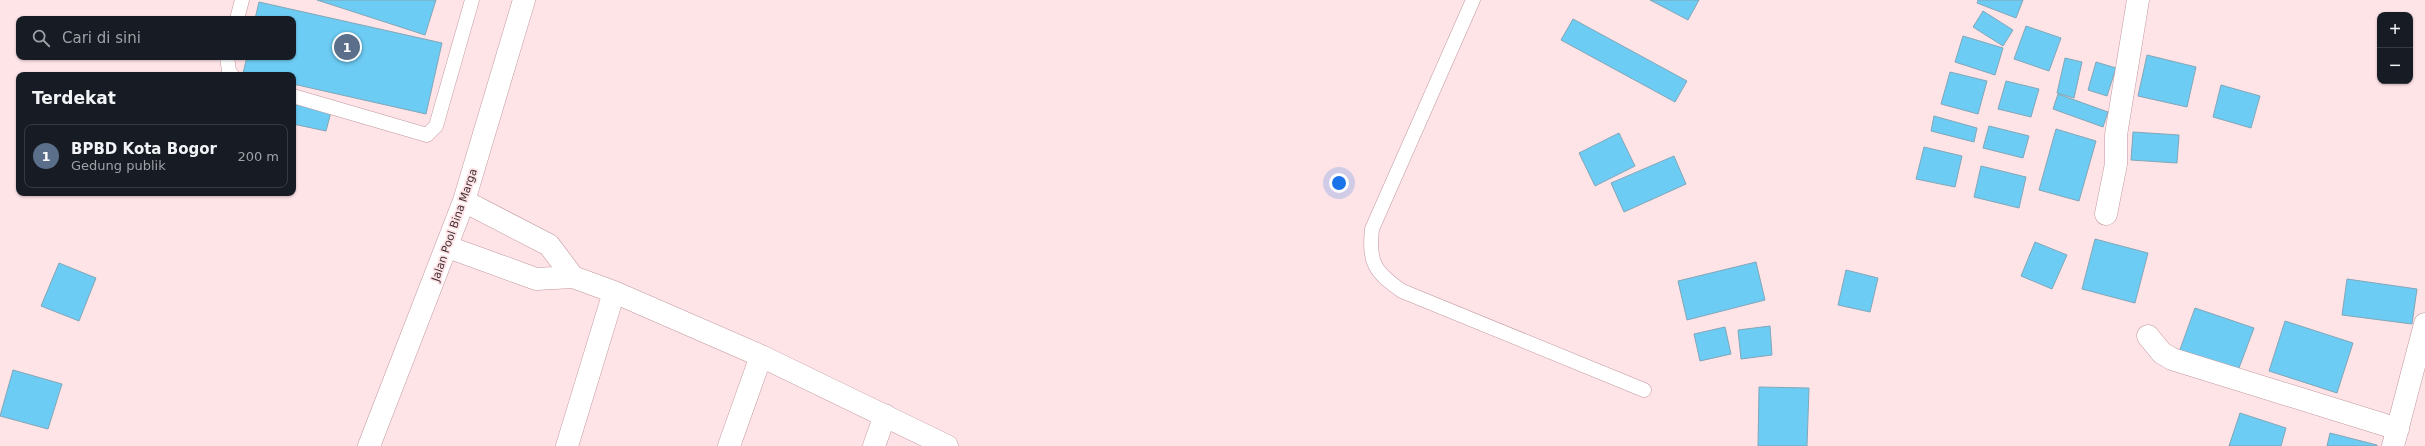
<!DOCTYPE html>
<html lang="id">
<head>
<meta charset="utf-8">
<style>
	:root { --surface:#171b24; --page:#20242c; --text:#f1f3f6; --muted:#9ea1a6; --line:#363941; --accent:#db2777 }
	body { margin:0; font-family:"DejaVu Sans",sans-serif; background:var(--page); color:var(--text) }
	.controls { position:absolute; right:12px; top:12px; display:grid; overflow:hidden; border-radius:8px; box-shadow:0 1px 3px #0004 }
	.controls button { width:36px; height:36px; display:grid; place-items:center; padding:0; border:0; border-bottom:1px solid var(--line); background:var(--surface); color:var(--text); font:20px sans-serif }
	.you { position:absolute; left:1339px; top:183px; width:14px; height:14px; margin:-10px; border:3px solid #fff; border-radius:50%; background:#1a73e8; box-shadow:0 0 0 6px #1a73e833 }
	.badge { display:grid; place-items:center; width:26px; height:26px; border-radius:50%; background:var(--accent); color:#fff; font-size:13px; font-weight:700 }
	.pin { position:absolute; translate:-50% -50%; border:2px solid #fff; box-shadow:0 1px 4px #0006 }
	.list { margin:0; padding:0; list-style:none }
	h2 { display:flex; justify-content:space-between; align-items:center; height:52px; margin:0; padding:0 16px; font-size:17px }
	h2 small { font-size:13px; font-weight:400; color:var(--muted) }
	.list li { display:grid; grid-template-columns:26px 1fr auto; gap:12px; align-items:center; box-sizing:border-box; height:64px; margin:0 8px 8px; padding:0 8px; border:1px solid var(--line); border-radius:8px }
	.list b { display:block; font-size:15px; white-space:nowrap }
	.list p { margin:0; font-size:13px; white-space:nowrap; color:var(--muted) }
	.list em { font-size:13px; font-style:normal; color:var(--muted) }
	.icon { flex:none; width:22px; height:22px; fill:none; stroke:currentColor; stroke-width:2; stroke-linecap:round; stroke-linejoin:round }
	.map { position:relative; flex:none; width:2425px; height:446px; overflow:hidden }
	.search { position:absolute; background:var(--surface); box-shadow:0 1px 3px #0004; left:16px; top:16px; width:280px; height:44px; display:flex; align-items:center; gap:10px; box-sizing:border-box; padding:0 14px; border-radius:8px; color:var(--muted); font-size:15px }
	.panel { position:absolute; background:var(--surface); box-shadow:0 1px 3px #0004; left:16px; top:72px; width:280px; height:124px; border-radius:8px }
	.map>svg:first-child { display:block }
	.building { fill:#6dccf4; stroke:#81a7b8 }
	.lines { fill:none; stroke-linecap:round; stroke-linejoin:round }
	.lane-casing { stroke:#c1989f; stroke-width:15 }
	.street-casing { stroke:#c1989f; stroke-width:23 }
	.lane { stroke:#fff; stroke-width:14 }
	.street { stroke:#fff; stroke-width:22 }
	.labels { text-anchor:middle; stroke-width:3.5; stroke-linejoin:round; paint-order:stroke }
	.street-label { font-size:11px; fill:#402f32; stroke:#fee3e7 }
</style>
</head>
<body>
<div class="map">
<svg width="2425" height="446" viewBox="0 0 2425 446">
	<rect width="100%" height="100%" fill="#fee3e7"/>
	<path class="building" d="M317,0H436L425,35Z
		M1650,0H1699L1688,20Z
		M1978,0H2023L2016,18L1977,3Z
		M259,2L442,43L426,114L293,84V75L243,73L247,57H293V19H255Z
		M1983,11L2013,30L2003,46L1973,27Z
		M1573,19L1687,81L1675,102L1561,40Z
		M2026,26L2061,38L2049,71L2014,59Z
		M1963,36L2003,48L1995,75L1955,62Z
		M2147,55L2196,67L2187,107L2138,96Z
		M2065,58L2082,62L2074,98L2057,93Z
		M2096,62L2116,68L2107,96L2088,90Z
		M1950,72L1987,81L1978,114L1941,104Z
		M2006,81L2039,89L2031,117L1998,109Z
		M2221,85L2260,96L2251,128L2213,117Z
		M2058,94L2108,112L2103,127L2053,109Z
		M293,103L331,112L326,131L293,124Z
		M1934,116L1977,128L1974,142L1931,131Z
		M1989,126L2029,136L2023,158L1983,148Z
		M2056,129L2096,141L2079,201L2039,190Z
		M2133,132L2179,135L2177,163L2131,160Z
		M1619,133L1635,166L1595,186L1579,153Z
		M1924,147L1962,156L1955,187L1916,179Z
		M1674,156L1686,184L1624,212L1611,183Z
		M1981,166L2026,177L2019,208L1974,197Z
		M2095,239L2148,253L2135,303L2082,289Z
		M2035,242L2067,255L2052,289L2021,276Z
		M1756,262L1765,300L1687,320L1678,281Z
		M59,263L96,278L79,321L41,306Z
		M1846,270L1878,278L1870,312L1838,305Z
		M2347,279L2417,289L2412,324L2342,315Z
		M2195,308L2254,328L2236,376L2178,355Z
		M2285,321L2353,343L2337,393L2269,371Z
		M1770,326L1772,355L1741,359L1738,330Z
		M1725,327L1731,354L1700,361L1694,334Z
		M13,370L62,384L48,429L0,416Z
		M1759,387L1809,388L1807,446H1758Z
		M2240,413L2286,428L2281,446H2229Z
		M2330,433L2377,445V446H2327Z"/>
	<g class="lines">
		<g class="lane-casing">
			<path id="lane" d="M1473,0L1372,229C1368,263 1375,272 1402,291L1644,390
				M237,19L242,0
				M227,57L229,71L232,75
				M293,96L427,135L436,126L472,0"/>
		</g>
		<g class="street-casing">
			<path id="street" d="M464,201L549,245L573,277
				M2106,214L2116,164V135L2138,0
				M448,247L536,279L573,277L614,292L761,356L947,446
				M2148,336L2162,353L2172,359L2398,429
				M369,446L464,201L524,0
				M567,446L614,292
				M729,446L761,356
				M874,446L885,415
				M2393,446L2425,324"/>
		</g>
		<use href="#lane" class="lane"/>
		<use href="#street" class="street"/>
	</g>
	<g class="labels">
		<g class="street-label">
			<text transform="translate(454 225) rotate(-71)" y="4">Jalan Pool Bina Marga</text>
		</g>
	</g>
</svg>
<div class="controls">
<button>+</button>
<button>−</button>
</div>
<div class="you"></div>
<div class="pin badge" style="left:347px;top:47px;background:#5c6f8a">1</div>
<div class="search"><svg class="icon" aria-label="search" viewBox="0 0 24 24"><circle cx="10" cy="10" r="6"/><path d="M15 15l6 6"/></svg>Cari di sini</div>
<section class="panel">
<h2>Terdekat<small></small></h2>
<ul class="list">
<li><span class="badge" style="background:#5c6f8a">1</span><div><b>BPBD Kota Bogor</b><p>Gedung publik</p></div><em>200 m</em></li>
</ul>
</section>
</div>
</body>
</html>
